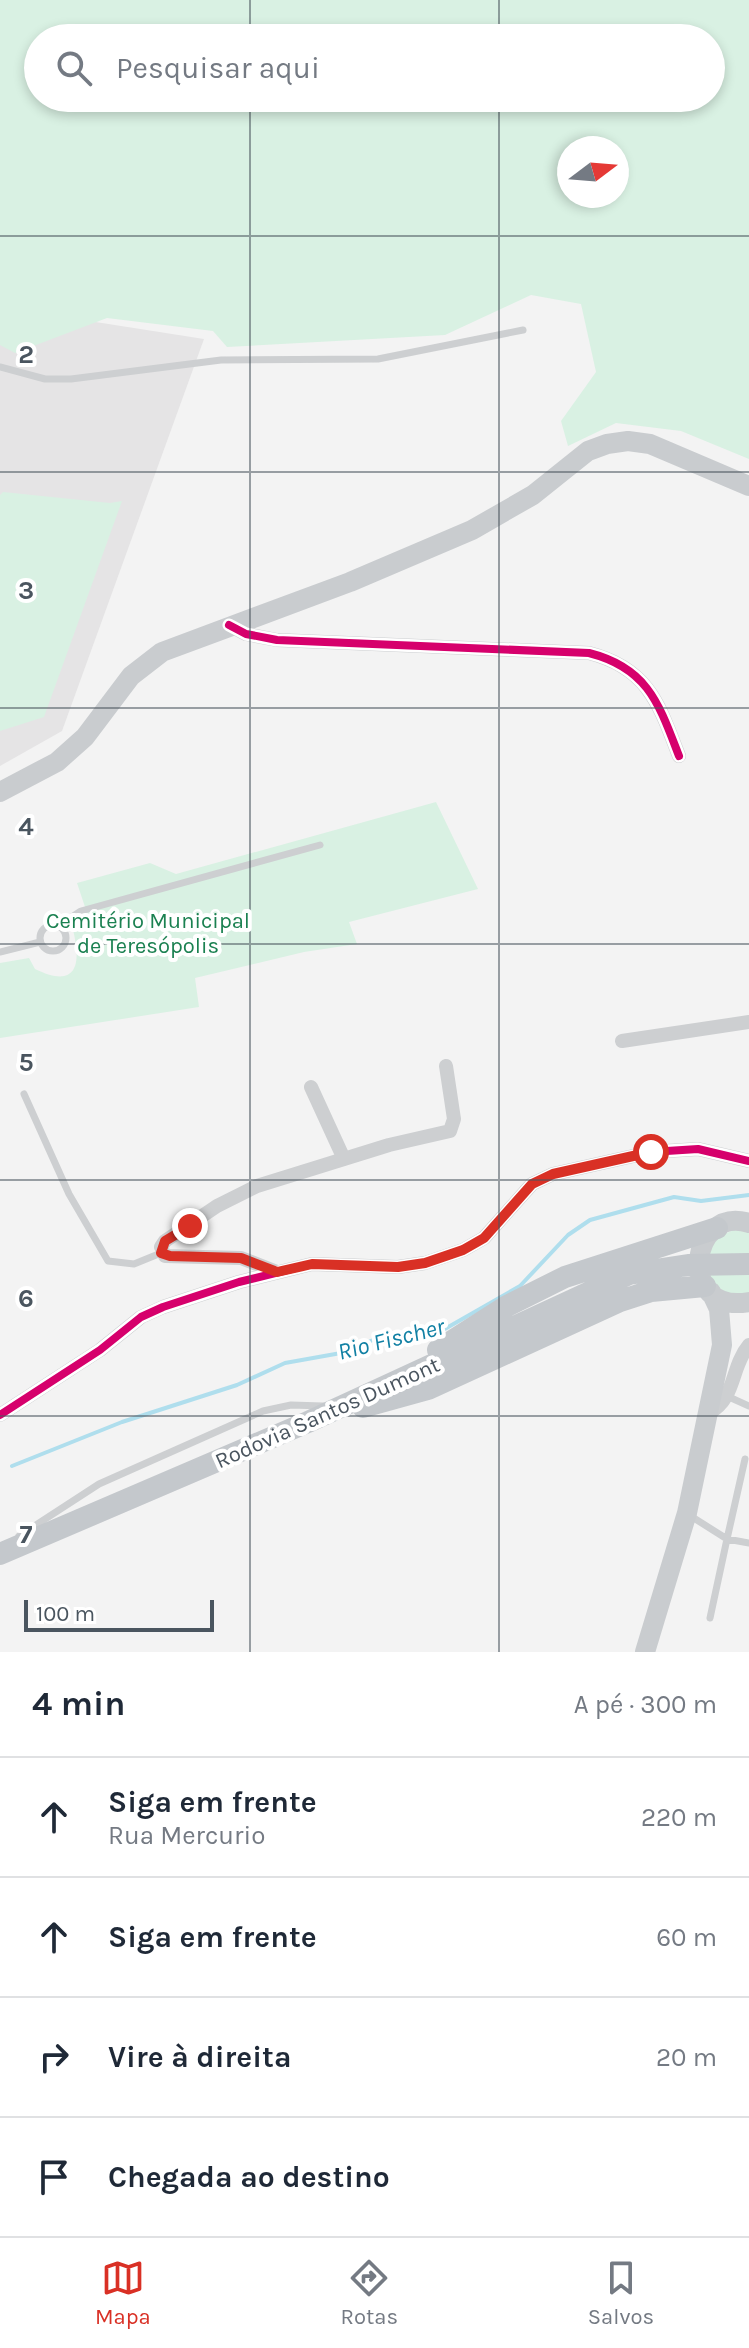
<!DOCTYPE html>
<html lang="pt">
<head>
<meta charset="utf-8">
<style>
	:root { --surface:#fff; --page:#f2f2f3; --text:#1f2937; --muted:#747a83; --line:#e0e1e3; --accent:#d93025 }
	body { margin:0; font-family:Karla,sans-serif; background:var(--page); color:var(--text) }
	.compass { position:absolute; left:557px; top:136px; width:72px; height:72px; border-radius:50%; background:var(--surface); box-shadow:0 4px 12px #0003; rotate:74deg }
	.scale { position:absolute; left:24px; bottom:20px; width:190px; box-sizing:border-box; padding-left:8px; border:4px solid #4a555f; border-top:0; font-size:22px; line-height:28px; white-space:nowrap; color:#4a555f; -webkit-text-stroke:6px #fff; paint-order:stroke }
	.stop { position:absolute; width:24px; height:24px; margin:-18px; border:6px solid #d93025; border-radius:50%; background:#fff }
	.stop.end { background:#d93025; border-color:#fff; box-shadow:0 2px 8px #0008 }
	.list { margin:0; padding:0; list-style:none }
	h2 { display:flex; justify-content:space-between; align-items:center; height:104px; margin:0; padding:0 32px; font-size:34px }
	h2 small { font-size:26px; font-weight:400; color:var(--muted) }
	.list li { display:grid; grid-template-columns:52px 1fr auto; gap:24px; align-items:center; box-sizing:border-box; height:120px; padding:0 32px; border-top:2px solid var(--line) }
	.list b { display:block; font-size:30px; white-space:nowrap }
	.list p { margin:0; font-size:26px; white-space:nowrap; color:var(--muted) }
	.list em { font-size:26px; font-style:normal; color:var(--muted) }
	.icon { flex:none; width:44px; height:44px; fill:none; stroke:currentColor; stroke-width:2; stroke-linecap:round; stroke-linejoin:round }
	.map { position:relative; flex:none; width:749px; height:1652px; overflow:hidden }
	.search { position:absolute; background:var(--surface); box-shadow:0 4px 12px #0003; left:24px; right:24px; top:24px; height:88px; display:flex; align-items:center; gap:20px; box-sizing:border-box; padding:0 28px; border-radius:44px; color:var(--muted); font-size:30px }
	.sheet { height:584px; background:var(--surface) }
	nav { display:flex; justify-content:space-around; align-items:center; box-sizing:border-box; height:112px; border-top:2px solid var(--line); background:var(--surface); font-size:22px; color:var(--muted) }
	nav a { display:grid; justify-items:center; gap:4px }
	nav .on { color:var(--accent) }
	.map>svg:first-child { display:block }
	.education { fill:#e5e4e5 }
	.green { fill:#d9f1e3; fill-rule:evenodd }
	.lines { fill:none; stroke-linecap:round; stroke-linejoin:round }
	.stream { stroke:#afdeed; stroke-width:4 }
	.service { stroke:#cdcfd1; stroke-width:7 }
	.minor { stroke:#cdcfd1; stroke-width:14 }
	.primary { stroke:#c9cccf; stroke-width:20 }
	.trunk { stroke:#c4c8cc; stroke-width:22 }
	.cycleway-casing { stroke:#fff; stroke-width:13 }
	.cycleway { stroke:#d6006c; stroke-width:8 }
	.route { stroke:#d93025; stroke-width:10 }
	.grid { fill:none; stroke:#4a555f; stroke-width:2; stroke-opacity:0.55 }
	.labels { text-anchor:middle; stroke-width:8; stroke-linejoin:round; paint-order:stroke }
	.park-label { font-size:22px; fill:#1b8151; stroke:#fff }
	.street-label { font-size:22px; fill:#4a555f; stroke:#fff }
	.water-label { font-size:24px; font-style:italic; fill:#1180a4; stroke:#fff }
	.grid-label { font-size:26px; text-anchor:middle; font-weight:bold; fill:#4a555f; stroke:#fff; stroke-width:8; stroke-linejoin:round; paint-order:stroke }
</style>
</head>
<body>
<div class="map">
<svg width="749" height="1652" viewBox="0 0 749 1652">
	<rect width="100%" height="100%" fill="#f3f3f3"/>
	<path class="education" d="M0,307L204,339L62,731L0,766Z"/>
	<path class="green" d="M0,0H749V459L681,431L616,423L568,446L561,421L596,372L581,304L531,295L445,335L227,347L213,331L107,318L15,353L0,345ZM711,38V98H38V38ZM617,148V196H569V148Z
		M3,492L110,503L122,501L44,717L0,731V495Z
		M436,802L478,889L349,922L357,944L304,952L195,978L199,1007L0,1038V963L29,958L35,969C88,995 79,947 69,916L86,910L77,883L150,863L176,874Z
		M734,1230L749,1232V1256H704L716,1237Z
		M749,1271V1293H723L705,1272Z"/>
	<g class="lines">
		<path class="stream" d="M12,1466L122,1422L237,1385L285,1363L341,1353L378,1338L443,1330L520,1286L568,1235L590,1220L674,1197L701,1201L749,1195"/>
		<path class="service" d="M0,367L45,379H71L221,360L378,359L523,330
			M40 938a13 13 0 1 1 26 0a13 13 0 1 1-26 0Z
			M58,926L81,911L320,845
			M0,952L40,942
			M24,1094L69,1194L108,1261L134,1264L161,1253
			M729,1397L749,1406
			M745,1459L727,1539L749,1543
			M689,1515L727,1539L710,1618
			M19,1536L99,1484L263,1411L291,1405L323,1406"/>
		<path class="minor" d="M229,625L246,634L277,640L589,653C648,668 659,704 679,756
			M622,1041L749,1022
			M311,1087L344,1159
			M277,1272L241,1258L165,1256L161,1247L165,1241L217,1206L257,1186L389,1145L450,1131L454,1119L446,1066
			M709,1413C737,1397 730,1368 749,1345
			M0,1415L100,1350L141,1317L163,1307L239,1282L312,1264L398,1267L425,1263L463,1250L484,1238L532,1184L553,1174L651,1152L698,1149L749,1161"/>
		<path class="primary" d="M0,792L57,762L85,737L131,676L162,652L350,582L472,530L533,495L588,451L607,444L628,441L650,444L749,486
			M749,1223C690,1204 675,1315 749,1302
			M645,1652L687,1513L722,1345L719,1309L711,1292"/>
		<path class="trunk" d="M438,1350L507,1306L565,1277L717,1228
			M363,1407L428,1389L620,1301L651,1291L705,1286
			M0,1554L308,1422L629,1274L688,1265L749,1264"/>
		<g class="cycleway-casing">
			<path id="cycleway" d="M229,625L246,634L277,640L589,653C648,668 659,704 679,756
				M0,1415L100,1350L141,1317L163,1307L239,1282L312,1264L398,1267L425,1263L463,1250L484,1238L532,1184L553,1174L651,1152L698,1149L749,1161"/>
		</g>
		<use href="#cycleway" class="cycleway"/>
	</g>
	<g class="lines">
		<path class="route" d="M190,1226L165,1241L161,1253L170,1256L241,1258L277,1272L312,1264L398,1267L425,1263L463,1250L484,1238L532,1184L553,1174L651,1152"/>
	</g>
	<path class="grid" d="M250,0V38M499,0V38M250,98V1652M499,98V1652M0,236H749M0,472H749M0,708H749M0,944H749M0,1180H749M0,1416H749"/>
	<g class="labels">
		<g class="park-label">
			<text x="148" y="928">Cemitério Municipal<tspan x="148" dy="25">de Teresópolis</tspan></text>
		</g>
		<g class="street-label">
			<text transform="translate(327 1412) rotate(-24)" y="8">Rodovia Santos Dumont</text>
		</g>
		<g class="water-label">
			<text transform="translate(391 1339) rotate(-14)" y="8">Rio Fischer</text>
		</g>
	</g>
	<g class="grid-label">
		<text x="26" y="363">2</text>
		<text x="26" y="599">3</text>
		<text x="26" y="835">4</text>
		<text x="26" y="1071">5</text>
		<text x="26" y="1307">6</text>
		<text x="26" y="1543">7</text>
	</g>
</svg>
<svg class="compass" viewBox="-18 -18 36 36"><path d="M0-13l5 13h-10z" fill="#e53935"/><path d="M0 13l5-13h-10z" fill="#747a83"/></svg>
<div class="scale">100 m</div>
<div class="stop" style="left:651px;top:1152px"></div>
<div class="stop end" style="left:190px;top:1226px"></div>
<div class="search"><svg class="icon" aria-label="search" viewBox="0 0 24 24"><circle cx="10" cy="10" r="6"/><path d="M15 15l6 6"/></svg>Pesquisar aqui</div>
</div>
<section class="sheet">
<h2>4 min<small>A pé · 300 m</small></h2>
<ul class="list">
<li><svg class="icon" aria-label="ahead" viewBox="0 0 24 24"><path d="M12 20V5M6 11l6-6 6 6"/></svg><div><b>Siga em frente</b><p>Rua Mercurio</p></div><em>220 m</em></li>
<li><svg class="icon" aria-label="ahead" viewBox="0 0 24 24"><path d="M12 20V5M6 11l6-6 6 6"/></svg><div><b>Siga em frente</b></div><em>60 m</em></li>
<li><svg class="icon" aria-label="right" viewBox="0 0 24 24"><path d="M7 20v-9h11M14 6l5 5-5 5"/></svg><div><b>Vire à direita</b></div><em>20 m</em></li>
<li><svg class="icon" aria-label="arrive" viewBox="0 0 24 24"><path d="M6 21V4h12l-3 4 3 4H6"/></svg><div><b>Chegada ao destino</b></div></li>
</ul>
</section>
<nav>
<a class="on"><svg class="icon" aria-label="map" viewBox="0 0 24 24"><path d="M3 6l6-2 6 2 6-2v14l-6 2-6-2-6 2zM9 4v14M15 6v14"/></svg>Mapa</a>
<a><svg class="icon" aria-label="directions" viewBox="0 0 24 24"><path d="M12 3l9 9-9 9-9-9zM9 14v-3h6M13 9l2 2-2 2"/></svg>Rotas</a>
<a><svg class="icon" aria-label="saved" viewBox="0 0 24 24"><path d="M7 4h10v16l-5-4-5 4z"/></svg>Salvos</a>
</nav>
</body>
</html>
